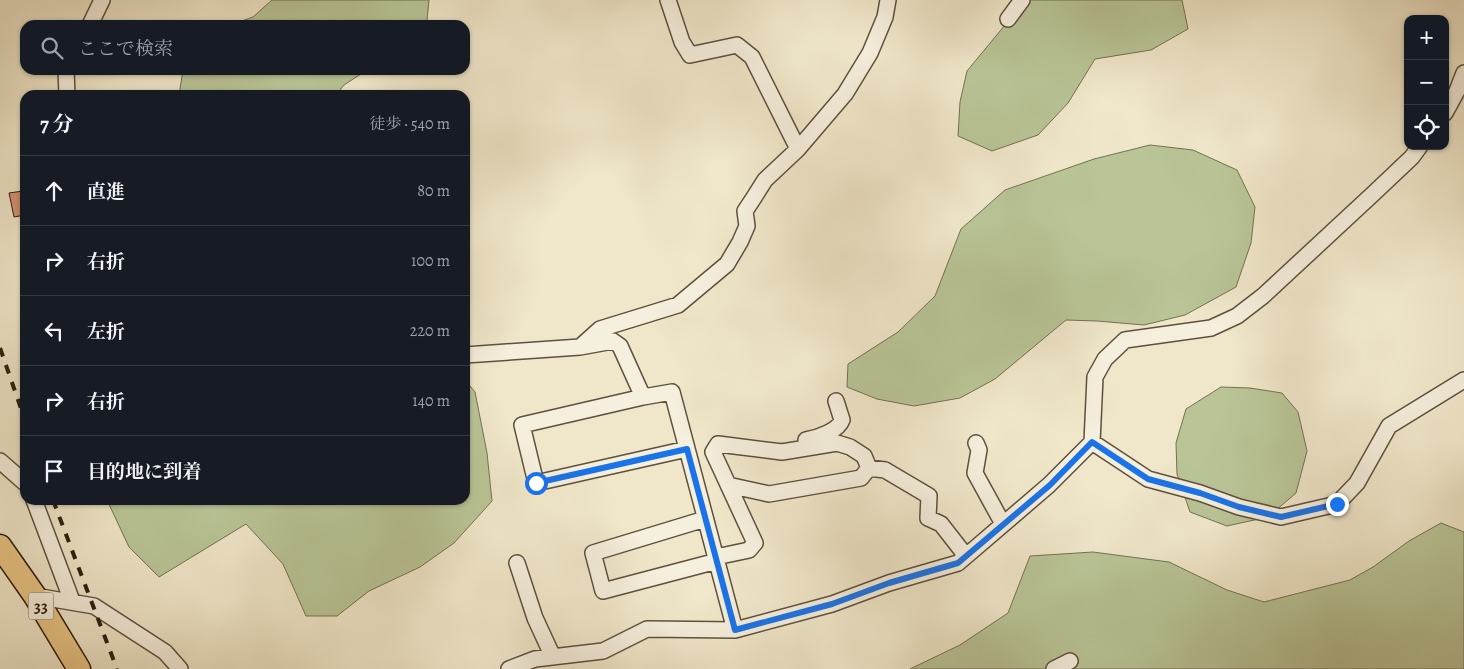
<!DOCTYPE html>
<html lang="ja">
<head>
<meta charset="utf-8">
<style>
	:root { --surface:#171b24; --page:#242831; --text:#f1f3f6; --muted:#9ea1a6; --line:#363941 }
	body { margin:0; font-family:Alegreya,"Noto Serif JP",serif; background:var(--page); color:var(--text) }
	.controls { position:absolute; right:15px; top:15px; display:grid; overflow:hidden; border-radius:10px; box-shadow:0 1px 4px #0004 }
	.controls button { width:45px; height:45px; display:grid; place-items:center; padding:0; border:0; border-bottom:1px solid var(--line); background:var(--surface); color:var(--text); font:25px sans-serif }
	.stop { position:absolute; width:15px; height:15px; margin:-11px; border:4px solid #1a73e8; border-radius:50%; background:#fff }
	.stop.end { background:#1a73e8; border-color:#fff; box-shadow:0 1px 5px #0008 }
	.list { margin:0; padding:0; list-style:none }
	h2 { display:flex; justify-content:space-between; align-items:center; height:65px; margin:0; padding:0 20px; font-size:21px }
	h2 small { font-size:16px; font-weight:400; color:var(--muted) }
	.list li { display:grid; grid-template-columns:32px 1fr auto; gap:15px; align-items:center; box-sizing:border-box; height:70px; padding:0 20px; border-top:1px solid var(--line) }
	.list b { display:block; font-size:19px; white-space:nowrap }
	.list em { font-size:16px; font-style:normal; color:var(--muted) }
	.icon { flex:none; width:28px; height:28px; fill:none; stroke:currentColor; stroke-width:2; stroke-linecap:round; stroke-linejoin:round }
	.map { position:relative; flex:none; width:1464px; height:669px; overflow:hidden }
	.search { position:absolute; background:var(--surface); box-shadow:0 1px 4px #0004; left:20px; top:20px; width:450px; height:55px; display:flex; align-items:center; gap:12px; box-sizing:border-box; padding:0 18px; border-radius:15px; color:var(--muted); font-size:19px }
	.panel { position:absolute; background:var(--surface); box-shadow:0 1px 4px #0004; left:20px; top:90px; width:450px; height:415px; border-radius:15px }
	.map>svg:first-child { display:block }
	.green { fill:#b9c597; stroke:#737152 }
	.building { fill:#d59474; stroke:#2d1d0e }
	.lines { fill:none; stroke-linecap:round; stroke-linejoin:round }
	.street-casing { stroke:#5e503d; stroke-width:18 }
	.primary-casing { stroke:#2d1d0e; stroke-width:25 }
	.street { stroke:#f5efdd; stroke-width:15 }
	.primary { stroke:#e8c485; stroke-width:22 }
	.rail { stroke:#2d1d0e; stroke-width:4; stroke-dasharray:9 9; stroke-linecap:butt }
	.route { stroke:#1a73e8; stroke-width:6 }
	.labels { text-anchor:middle; stroke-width:4; stroke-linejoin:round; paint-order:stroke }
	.shield { fill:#f5efdd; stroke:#695c4c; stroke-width:1 }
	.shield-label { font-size:16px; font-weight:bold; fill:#2d1d0e }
</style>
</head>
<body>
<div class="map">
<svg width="1464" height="669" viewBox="0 0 1464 669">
	<rect width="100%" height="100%" fill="#f0e7ca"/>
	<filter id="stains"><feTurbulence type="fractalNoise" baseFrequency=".004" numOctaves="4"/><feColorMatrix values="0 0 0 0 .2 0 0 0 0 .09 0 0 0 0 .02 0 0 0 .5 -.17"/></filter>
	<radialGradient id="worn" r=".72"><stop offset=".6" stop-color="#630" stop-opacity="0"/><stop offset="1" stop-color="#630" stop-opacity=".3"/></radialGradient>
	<path class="green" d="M272,0H429L427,20L422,25H231L253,17Z
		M1029,0H1182L1188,29L1151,50L1095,59L1068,103L1038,135L992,151L958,136L960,102L967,71L1024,2Z
		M183,70H367L344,85L336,95H179Z
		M1150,145L1193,150L1237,170L1255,207L1251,243L1236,287L1185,315L1144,325L1097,321L1066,320L995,379L960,398L914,406L877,399L847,387L848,364L898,332L935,296L961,229L1005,190L1094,159Z
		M465,380L475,392L487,453L492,501L454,543L420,567L369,591L337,616H306L283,564L246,524L159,577L129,547L107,500H465Z
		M1221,387L1250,388L1282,393L1298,412L1307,451L1296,493L1268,517L1227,526L1190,512L1177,474L1176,443L1186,409Z
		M1441,523L1464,532V669H910L960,645L1008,613L1030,556L1093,552L1169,562L1227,590L1264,602L1350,580L1373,567L1409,541Z"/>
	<path class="building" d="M23,191L25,215L14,217L9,193Z"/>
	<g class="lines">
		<g class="street-casing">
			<path id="street" d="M668,0L682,42L690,55L737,45L752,57L798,149
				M1008,19L1022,0
				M90,25L102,0
				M66,70L67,95
				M1445,113L1457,91L1464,73
				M580,347L600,329L678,305L727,264L740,242L747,226L745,211L753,199L765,180L798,149L845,94L870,53L885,17L888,0
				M465,355L580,347L613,341L620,346L643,397L672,392L735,630
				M643,397L522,425L536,483L687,449
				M806,440C818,438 838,431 842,420L836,401
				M1092,442L1148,479L1200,493L1239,507L1281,517L1337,504L1357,483L1389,426L1464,380
				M976,443L979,450L975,473L1003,524
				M0,461L25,483
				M869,468L885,470L929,496L928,518L941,524L966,556
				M34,500L72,601
				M705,519L593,553L603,591L717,561
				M716,557L749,550L755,543L713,452L718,444L782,452L837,443L850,447L864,456L869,468L861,478L769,494L728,485
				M517,563L535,618L553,657
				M35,596L94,606L165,652L180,669
				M509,669L535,659L603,651L647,629L735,630L832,604L889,583L958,563L1049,485L1092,442L1095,377L1105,359L1125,340L1211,328L1237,316L1263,296L1374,193L1412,157L1420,146
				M1054,669L1070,661"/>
		</g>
		<g class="primary-casing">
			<path id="primary" d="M0,546L35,596L79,669"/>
		</g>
		<use href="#street" class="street"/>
		<use href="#primary" class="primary"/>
		<path class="rail" d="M0,348L25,420
			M53,500L117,669"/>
	</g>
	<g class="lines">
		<path class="route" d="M536,483L687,449L735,630L832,604L889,583L958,563L1050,485L1092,442L1148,479L1200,493L1239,507L1281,517L1337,504"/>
	</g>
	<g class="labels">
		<rect class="shield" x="28.5" y="592.5" width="25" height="27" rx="4"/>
		<g class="shield-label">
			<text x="41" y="612">33</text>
		</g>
	</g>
	<rect width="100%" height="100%" filter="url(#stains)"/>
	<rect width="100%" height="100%" fill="url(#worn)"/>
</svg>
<div class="controls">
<button>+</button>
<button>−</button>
<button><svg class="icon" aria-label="locate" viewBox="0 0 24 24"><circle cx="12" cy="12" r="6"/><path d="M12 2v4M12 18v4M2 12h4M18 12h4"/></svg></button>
</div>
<div class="stop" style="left:536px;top:483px"></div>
<div class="stop end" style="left:1337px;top:504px"></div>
<div class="search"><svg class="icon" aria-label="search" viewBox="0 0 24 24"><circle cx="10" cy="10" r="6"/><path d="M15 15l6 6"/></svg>ここで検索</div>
<section class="panel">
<h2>7 分<small>徒歩 · 540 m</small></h2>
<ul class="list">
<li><svg class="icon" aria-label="ahead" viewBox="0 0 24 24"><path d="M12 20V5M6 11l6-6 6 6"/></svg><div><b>直進</b></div><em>80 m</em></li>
<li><svg class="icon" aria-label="right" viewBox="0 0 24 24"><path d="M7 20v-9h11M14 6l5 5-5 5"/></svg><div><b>右折</b></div><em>100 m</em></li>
<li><svg class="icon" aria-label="left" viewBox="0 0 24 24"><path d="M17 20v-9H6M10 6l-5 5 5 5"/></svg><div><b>左折</b></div><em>220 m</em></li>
<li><svg class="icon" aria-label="right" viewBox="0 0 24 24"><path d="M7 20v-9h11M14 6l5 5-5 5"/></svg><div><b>右折</b></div><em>140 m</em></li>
<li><svg class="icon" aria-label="arrive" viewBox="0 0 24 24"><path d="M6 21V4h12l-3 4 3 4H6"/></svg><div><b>目的地に到着</b></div></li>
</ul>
</section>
</div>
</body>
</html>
